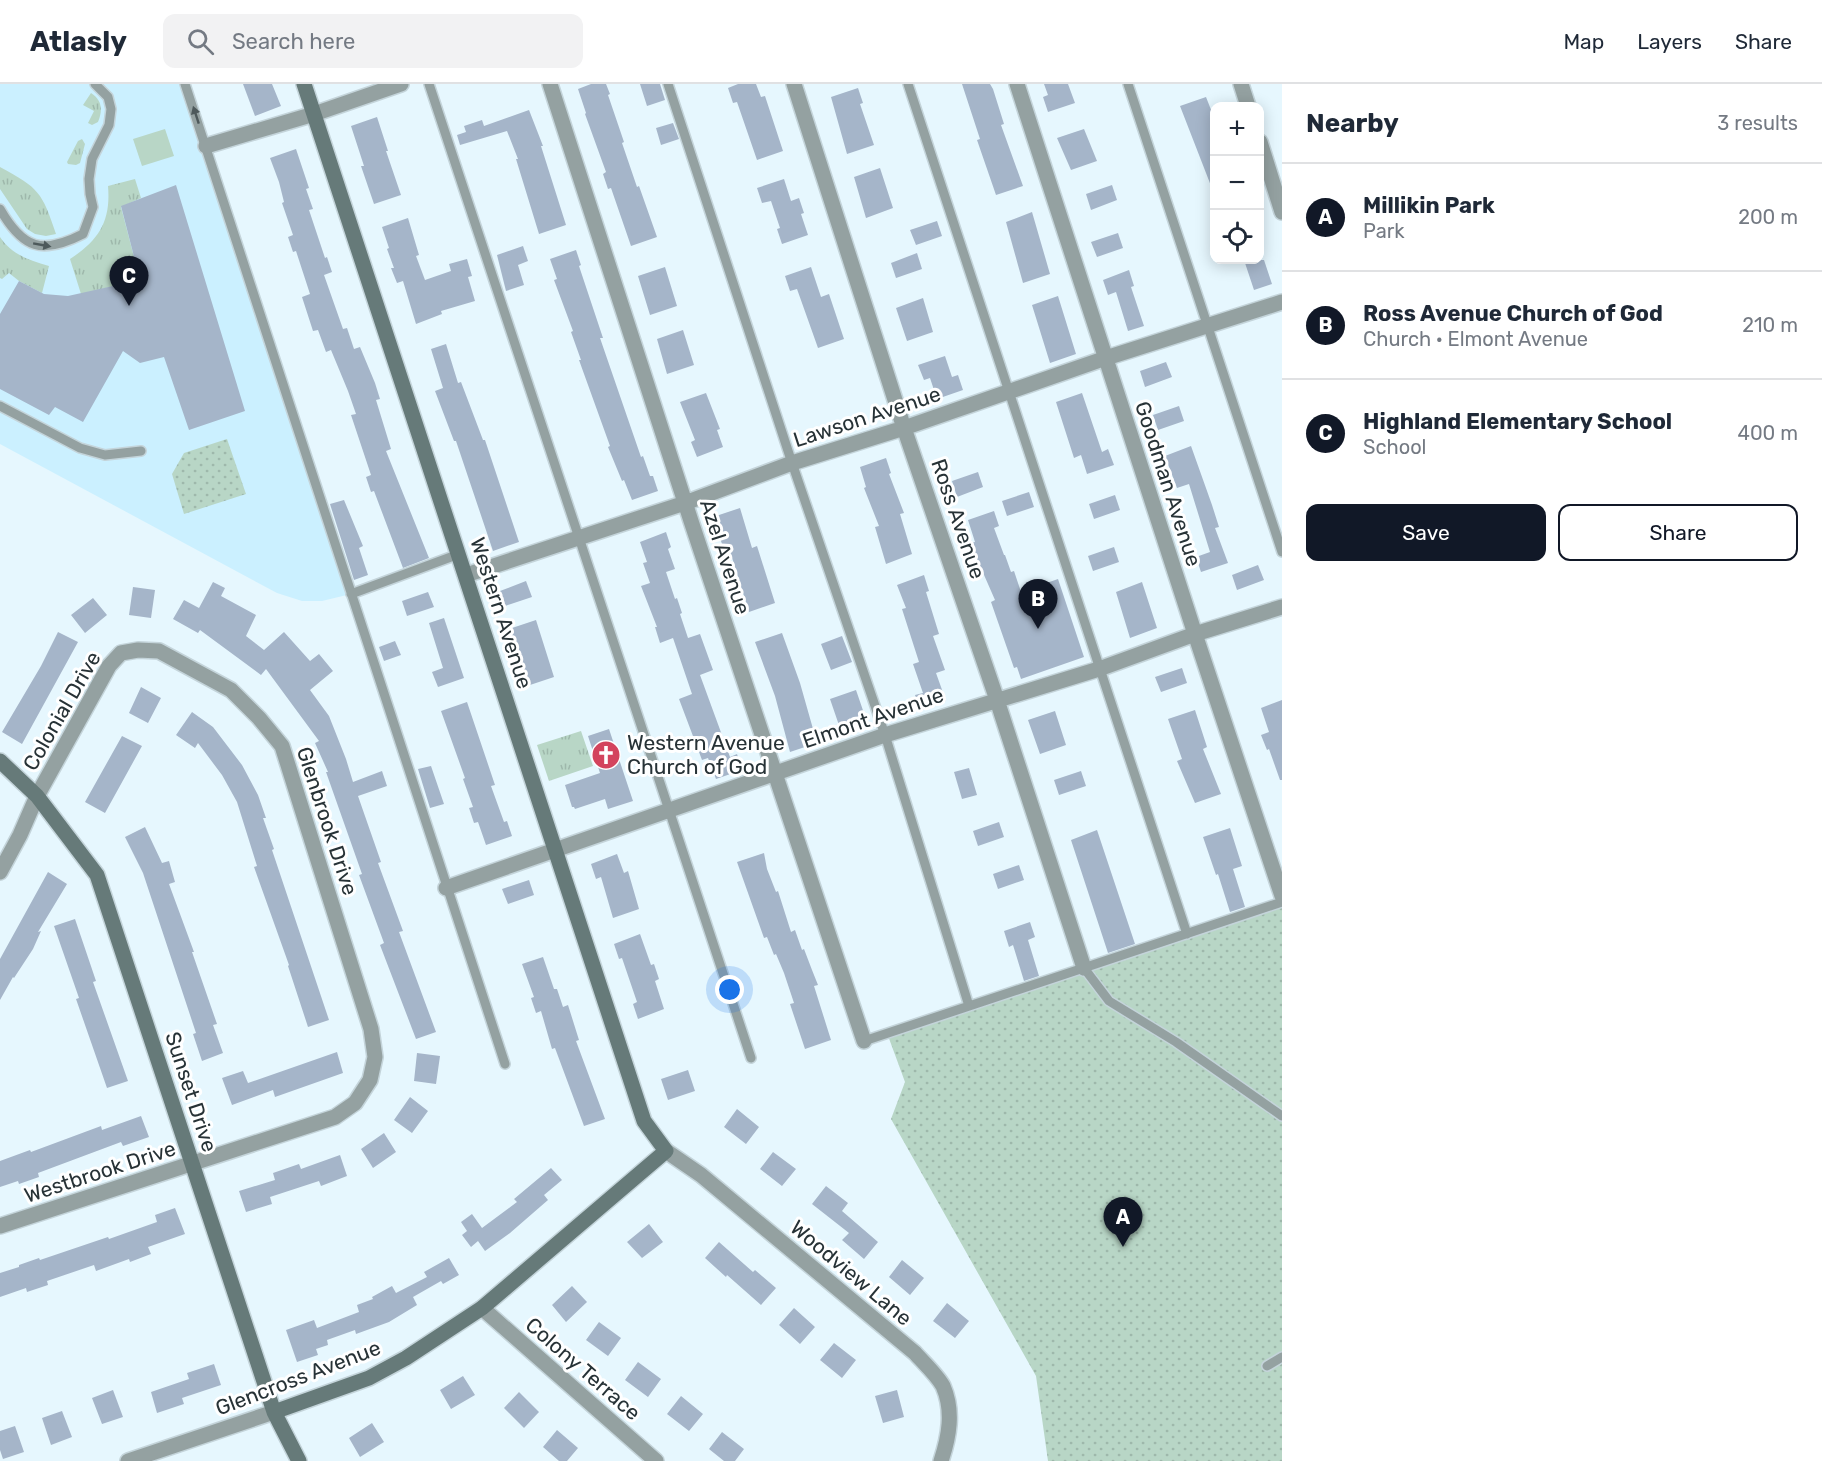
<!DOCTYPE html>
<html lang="en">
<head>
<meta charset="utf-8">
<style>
	:root { --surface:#fff; --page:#f2f2f3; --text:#1f2937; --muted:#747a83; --line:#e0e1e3; --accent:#111827 }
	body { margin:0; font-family:Rubik,sans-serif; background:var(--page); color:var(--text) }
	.controls { position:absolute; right:18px; top:18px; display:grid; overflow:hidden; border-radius:12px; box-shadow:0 3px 15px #0003 }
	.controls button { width:54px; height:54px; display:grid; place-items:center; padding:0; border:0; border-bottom:2px solid var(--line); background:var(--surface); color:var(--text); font:30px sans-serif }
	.you { position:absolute; left:730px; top:906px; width:21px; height:21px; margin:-15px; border:4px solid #fff; border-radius:50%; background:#1a73e8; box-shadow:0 0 0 9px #1a73e833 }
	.badge { display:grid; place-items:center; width:39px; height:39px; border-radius:50%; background:var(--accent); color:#fff; font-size:20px; font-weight:700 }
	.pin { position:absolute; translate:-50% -50px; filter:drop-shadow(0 2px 3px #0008) }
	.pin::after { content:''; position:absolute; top:32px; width:21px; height:18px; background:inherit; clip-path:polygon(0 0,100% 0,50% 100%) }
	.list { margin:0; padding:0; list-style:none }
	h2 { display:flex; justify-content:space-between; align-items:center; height:78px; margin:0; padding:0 24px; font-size:26px }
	h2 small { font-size:20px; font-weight:400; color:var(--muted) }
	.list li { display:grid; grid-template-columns:39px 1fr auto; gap:18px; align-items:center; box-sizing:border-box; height:108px; padding:0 24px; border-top:2px solid var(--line) }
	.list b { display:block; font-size:22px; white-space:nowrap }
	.list p { margin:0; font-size:20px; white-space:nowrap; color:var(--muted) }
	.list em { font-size:20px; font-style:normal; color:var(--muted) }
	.actions { display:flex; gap:12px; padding:18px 24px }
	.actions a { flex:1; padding:14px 0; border:2px solid var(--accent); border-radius:12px; text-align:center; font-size:21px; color:var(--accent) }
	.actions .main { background:var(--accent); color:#fff }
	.icon { flex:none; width:33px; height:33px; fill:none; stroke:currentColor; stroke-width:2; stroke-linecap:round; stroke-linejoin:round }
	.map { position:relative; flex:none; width:1282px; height:1377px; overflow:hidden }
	header { display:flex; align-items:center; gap:36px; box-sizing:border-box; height:84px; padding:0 30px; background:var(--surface); border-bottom:2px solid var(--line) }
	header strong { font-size:28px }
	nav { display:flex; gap:33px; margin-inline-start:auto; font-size:21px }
	.search { width:420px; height:54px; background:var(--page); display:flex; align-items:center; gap:15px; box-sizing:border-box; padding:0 21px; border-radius:12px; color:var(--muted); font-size:22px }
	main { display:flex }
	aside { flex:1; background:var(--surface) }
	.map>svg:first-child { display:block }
	.built { fill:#cbf0ff }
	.grass { fill:url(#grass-tufts) }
	.park { fill:url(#park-dots) }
	.pitch { fill:#b8d6c6 }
	.building { fill:#a5b5c9 }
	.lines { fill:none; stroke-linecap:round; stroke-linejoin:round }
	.lane-casing { stroke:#c4d4da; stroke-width:12 }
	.street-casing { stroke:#c4d4da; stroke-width:18 }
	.secondary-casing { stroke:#c4d4da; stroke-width:18 }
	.lane { stroke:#94a1a1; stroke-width:9 }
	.street { stroke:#94a1a1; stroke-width:15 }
	.secondary { stroke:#667a79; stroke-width:15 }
	.oneway { fill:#4d595b }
	.labels { text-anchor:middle; stroke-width:6; stroke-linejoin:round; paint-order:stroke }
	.street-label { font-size:21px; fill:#273236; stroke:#fff }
	.poi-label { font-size:21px; fill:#273236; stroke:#fff; text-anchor:start }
</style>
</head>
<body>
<header>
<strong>Atlasly</strong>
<div class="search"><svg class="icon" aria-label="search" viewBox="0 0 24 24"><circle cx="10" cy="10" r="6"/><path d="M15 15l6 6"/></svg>Search here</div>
<nav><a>Map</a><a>Layers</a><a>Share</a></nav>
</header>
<main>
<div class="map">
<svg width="1282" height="1377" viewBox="0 0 1282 1377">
	<defs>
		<pattern id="grass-tufts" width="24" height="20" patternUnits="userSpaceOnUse" patternTransform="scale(1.5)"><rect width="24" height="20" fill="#b8d6c6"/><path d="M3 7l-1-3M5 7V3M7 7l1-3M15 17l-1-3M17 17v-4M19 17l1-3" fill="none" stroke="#9eb8ab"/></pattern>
		<pattern id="park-dots" width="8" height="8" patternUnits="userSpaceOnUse" patternTransform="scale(1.5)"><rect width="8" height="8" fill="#b8d6c6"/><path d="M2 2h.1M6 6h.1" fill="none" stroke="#9eb8ab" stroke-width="1.8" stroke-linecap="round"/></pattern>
	</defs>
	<rect width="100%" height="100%" fill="#e6f7fe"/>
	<path class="built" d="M0,0H185L351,510L322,517H302L277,509L0,360Z"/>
	<path class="grass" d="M91,9C102,16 103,26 98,38L92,41L88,39L94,27L83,21Z
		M82,55L85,60L80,79L76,81L68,80L67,78L78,57Z
		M0,83C39,104 42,108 56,150L46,152L35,150L27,145L0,105Z
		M135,95L141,114L121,123L140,196L81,210L70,175C99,156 111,137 108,102Z
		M0,153C12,171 29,176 49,182L42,209L19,197L9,189L2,195L0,194Z
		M581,647L593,682L549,697L537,661Z"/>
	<path class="park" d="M227,355L246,410L184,430L172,390L184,369Z
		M1282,818V1377H1048L1036,1292L891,1035L905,998L887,949Z"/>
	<path class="pitch" d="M165,45L174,72L142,82L133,55Z"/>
	<path class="building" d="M243,0H272L281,22L255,32Z
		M591,0H606L610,10L608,11L624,58L622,59L637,103L639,102L657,153L631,162L611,104L608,105L603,90L606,88L585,30L586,29L578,5Z
		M640,0H660L665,16L647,22Z
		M738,0H756L761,13L765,12L783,67L757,76L737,18L733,19L728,4Z
		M962,0H990L993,5L1004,40L1001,41L1023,102L996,111L977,56L980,55Z
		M1044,0H1068L1075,19L1048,28L1043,13L1048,11Z
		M858,4L863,19L860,20L874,61L847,70L831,13Z
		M1206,13L1215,36V106L1213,107L1180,22Z
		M529,26L543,62H541L566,141L539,150L516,75H518L507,47L460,61L457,51L466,48L464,42L482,36L484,42Z
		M377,33L388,67H386L401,111L374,120L361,82H364L351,42Z
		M673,39L679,55L661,61L656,44Z
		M1084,45L1097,77L1071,86L1057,54Z
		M296,65L309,104L306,105L313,125L309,126L325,174L327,173L332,188L324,191L343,245L347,244L354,265L360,263L375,299L380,315L376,316L391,365L386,367L429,474L403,484L374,407L371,408L366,393L371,391L351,331L356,330L348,307L331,266L326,268L318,246L313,247L302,213L310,210L296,167L293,168L288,153L293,151L282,119L284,118L279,98L270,74Z
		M880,84L893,124L866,134L854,93Z
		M784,95L791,117L799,114L804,129L801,130L808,151L782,160L777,145L780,144L771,117L762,119L757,104Z
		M176,101L245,327L189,346L164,273L140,279L123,267L83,338L55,323L49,331L0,305V230L19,197L44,210L68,212L140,196L121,122Z
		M1112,101L1117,116L1091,126L1086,110Z
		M1032,128L1050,190L1023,199L1006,138Z
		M408,134L419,171L416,172L425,196L451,187L449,180L467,175L472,192L468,193L475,217L441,227L442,230L416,240L403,197L397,199L391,184H394L387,165L389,164L382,143Z
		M937,137L942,152L916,161L910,146Z
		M1118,149L1123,164L1097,173L1091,158Z
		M523,162L528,177L518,181L524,201L506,207L497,171Z
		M576,166L581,181L579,182L603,254H600L641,373L643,372L650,392H653L658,407L632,416L624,396L622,397L608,363L610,362L579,276H581L571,248L573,247L554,196L557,195L550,175Z
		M917,169L922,185L896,194L891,179Z
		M1244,176H1264L1272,200L1254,206Z
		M665,183L677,222L650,231L638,192Z
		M811,183L821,213L829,210L844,255L818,264L797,205L790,207L785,192Z
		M1129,186L1134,202L1131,203L1144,242L1128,247L1116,208L1108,211L1103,196Z
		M1058,212L1076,270L1050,279L1032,221Z
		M923,214L933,248L907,257L896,224Z
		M683,246L694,281L667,290L657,255Z
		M446,260L458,299L461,298L483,356H485L519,458L493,467L456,357H454L435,307L443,304L431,265Z
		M945,272L952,293L958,291L963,306L937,315L930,294L924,296L918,281Z
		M1166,278L1172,293L1145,303L1140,287Z
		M706,309L720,345L717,346L723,363L697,373L691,358L695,356L680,318Z
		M1082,309L1102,368L1108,365L1114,381L1087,390L1081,371L1074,374L1056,318Z
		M1179,322L1184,337L1158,346L1153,331Z
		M1191,362L1212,421L1219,443L1215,444L1228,479L1201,488L1196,473L1210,468L1189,400L1177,404L1165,372Z
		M886,374L891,389L889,390L904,429L900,430L912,470L886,480L875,443L879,442L864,404L866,403L860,383Z
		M978,388L983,403L957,413L952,397Z
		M1029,408L1034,423L1007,432L1002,417Z
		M1115,411L1120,426L1094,435L1089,420Z
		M344,416L363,462L359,464L368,491L354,496L330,420Z
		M740,424L752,464L757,462L775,519L749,528L730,467L725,469L713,433Z
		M994,427L999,442L994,444L1004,471H1005L1011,488L1014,487L1021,508L1058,495L1084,573L1021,595L1017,583L1014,584L991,518L995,516L970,459L975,458L968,436Z
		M666,448L671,463L668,465L675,485L666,488L675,515L677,514L682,529L680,530L688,554L700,550L713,586L700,591L730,673L737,670L742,686L716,695L708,674L702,676L679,615L692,610L673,554L660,559L655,543H657L641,502L650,499L643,479L647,478L640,458Z
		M1114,463L1119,478L1093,487L1088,472Z
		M1258,481L1264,496L1237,506L1232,491Z
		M924,491L929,507L926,508L939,550L933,552L945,586L936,589L946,617L920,627L915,611L923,609L913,580L919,578L902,525L906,524L897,501Z
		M526,497L532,513L505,522L500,507Z
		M213,498L225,504L221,512L256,531L246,552L264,566L284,548L310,577L319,570L333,587L310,606L329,632L346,675L353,698L382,687L387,702L358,712L381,778L378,779L403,847L399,848L436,948L416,955L380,861L384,859L359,791L362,790L326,688H328L315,659L319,657L266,585L261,591L200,546L198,549L173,535L184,516L199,524Z
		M1142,498L1157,544L1130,554L1116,508Z
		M133,503L155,506L151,534L129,531Z
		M428,508L434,523L407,532L402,517Z
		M93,514L107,531L85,549L71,531Z
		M444,534L464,594L438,603L432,588L443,584L429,539Z
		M536,536L554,593L527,602L509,545Z
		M58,548L78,558L22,660L2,648L41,582Z
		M782,549L800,599L817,659L790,668L775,612L755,558Z
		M842,552L852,578L831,586L821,560Z
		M395,557L401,571L384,577L379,563Z
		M1182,584L1187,599L1161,608L1155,593Z
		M141,603L161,614L148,639L129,629Z
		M856,606L868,641L842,650L830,615Z
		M1282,616V696H1280L1269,665L1267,666L1261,651L1269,648L1261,624Z
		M467,618L495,701L491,702L504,738L507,737L512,752L486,761L478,738L474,739L469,724L473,723L463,695L465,694L441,627Z
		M1195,626L1207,663L1203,665L1221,710L1195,719L1177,677L1182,675L1168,635Z
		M1055,627L1066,661L1040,670L1028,636Z
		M192,628L213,643L242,681L258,711L266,734H263L274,765L272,766L329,936L308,943L288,882L289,881L254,783L257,782L237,718L222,691L198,659L195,664L176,651Z
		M609,645L633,717L608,725L605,715L575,725L574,723H572L565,701L600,689L588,652Z
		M122,652L142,662L105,729L85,718Z
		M431,682L444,720L430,724L418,685Z
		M969,684L977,711L962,715L954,688Z
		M1081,687L1086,702L1059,711L1054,696Z
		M999,738L1004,753L978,762L973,747Z
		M145,743L162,779L169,777L175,798L169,800L194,868H192L217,940L213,941L223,969L202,977L193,950L196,949L143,789L125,753Z
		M1230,744L1242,782L1233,785L1245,823L1230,828L1218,790L1216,791L1203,753Z
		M1097,746L1135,860L1108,869L1071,756Z
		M764,769L767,785L776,808L778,807L791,848L795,846L802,866L804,865L812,886L818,901L814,902L831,956L805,965L790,920L794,919L784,889L776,870L774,871L767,853L764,854L737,778Z
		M617,770L624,789L628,787L639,825L613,834L601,793L596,795L591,780Z
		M1019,781L1024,796L998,805L993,790Z
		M48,788L67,800L38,848L41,847L33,865L14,894L13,893L0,916V875Z
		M529,796L534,811L508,820L502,805Z
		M75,835L96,897L93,898L128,997L107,1004L76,915L79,914L54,842Z
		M1030,838L1035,853L1028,856L1039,892L1024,897L1013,861L1009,863L1004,847Z
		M640,850L651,881L654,880L659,895L655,897L664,925L638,935L633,920L637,918L622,874L619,875L614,860Z
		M543,873L554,905H557L563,923L568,921L579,956L576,957L605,1035L584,1042L555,964L552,965L541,927L536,929L531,914L534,913L522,880Z
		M337,968L343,989L275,1013L273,1006L232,1021L222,994L243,987L248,999Z
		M417,969L440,972L436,1000L414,997Z
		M688,986L695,1007L668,1016L661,995Z
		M410,1013L428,1027L412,1049L394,1036Z
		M737,1025L759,1043L746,1060L724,1043Z
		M141,1032L149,1053L123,1062L121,1058L38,1089L39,1093L19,1100L18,1097L0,1103V1077L30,1066L31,1068L101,1042L102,1046Z
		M384,1049L396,1068L373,1084L361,1065Z
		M773,1068L796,1085L782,1102L760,1085Z
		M340,1071L347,1092L321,1102L319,1097L270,1113L272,1120L246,1128L239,1107L275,1096L273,1089L299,1080L301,1085Z
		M551,1084L562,1096L544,1111L548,1116L510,1149L485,1167L478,1157L471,1163L462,1151L467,1147L461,1138L472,1130L482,1144L517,1118L514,1115Z
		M826,1102L848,1119L842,1127L878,1158L864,1175L842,1156L849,1149L812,1120Z
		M175,1124L185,1150L148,1163L151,1170L130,1178L129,1175L96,1187L94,1181L47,1197L48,1201L27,1208L26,1204L0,1213V1189L19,1183V1181L39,1174L40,1176L108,1153L109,1155L157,1138L155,1131Z
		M649,1140L663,1158L642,1174L627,1158Z
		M719,1158L753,1188L755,1186L776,1204L761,1221L727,1191L726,1193L705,1174Z
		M449,1174L459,1191L443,1200L441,1197L413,1213L417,1221L389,1238L356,1250L355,1246L327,1256L328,1261L316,1265L318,1271L297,1278L286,1246L314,1236L317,1244L359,1228L357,1221L373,1215L372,1213L392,1202L396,1209L427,1193L424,1188Z
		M902,1176L924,1194L910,1211L889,1193Z
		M572,1202L587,1218L566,1238L552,1221Z
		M947,1219L969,1237L955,1254L933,1237Z
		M794,1224L815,1243L800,1260L779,1241Z
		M599,1238L621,1254L608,1272L586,1256Z
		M834,1259L856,1276L842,1294L820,1276Z
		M638,1278L661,1295L648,1313L625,1296Z
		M214,1280L221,1301L182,1314L184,1320L157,1329L151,1308L189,1295L187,1289Z
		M463,1292L475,1311L451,1325L440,1306Z
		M113,1306L123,1333L102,1340L92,1314Z
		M897,1306L904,1333L883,1339L875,1312Z
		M519,1308L539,1328L524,1344L504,1324Z
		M681,1312L703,1330L689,1347L667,1330Z
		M62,1327L72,1353L51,1361L42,1334Z
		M372,1339L384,1358L360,1373L349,1354Z
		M15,1342L24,1368L3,1375L0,1366V1347Z
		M557,1346L578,1364L567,1377H559L543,1363Z
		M722,1348L744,1365L735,1377H724L709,1365Z"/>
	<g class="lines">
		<g class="lane-casing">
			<path id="lane" d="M185,0L505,980
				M429,0L751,974
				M668,0L792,379L885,651L969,922
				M908,0L1187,850
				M1128,0L1282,468
				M0,125C23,165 42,171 83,150L93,123L90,110L89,95L92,75L109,41L111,25L108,13L95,0
				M0,322L80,364L105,371L141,367
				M351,510L459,470
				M1084,884L1109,917L1176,958L1282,1032
				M864,957L1282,818
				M1267,1282L1282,1273"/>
		</g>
		<g class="street-casing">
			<path id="street" d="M550,0L691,437L864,957
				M794,0L904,344L994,607L1084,884
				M1017,0L1195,550L1282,812
				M1241,0L1248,22
				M1260,58L1282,128
				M206,62L314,30L401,0
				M466,491L685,419L792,379L904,344L1106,274L1282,218
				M0,788L20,751L37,712L109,582L121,569L138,566L159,567L231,606L259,634L282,662L371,945L375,973L370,996L355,1019L335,1033L0,1142
				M446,804L885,651L1099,585L1195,550L1282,523
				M666,1067L701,1091L915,1269C924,1279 937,1291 943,1302C954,1327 949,1353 941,1377
				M482,1224L656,1377
				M128,1377L274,1328"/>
		</g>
		<g class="secondary-casing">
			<path id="secondary" d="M0,677L37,712L97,791L274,1328L299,1377
				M274,1328L369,1294L406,1274L482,1224L666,1067L644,1037L304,0"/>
		</g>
		<use href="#lane" class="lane"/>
		<use href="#street" class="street"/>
		<use href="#secondary" class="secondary"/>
	</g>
	<defs><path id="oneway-solid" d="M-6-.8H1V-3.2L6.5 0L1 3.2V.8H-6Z" transform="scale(1.5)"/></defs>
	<g class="oneway">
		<use href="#oneway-solid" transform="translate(196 31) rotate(-108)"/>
		<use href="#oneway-solid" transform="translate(42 161) rotate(10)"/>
	</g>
	<defs>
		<g id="church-disc" transform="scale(1.5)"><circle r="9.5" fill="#d3435d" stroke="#fff"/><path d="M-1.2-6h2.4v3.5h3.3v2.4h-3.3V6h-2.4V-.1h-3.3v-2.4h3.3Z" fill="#fff"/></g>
	</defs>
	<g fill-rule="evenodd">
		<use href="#church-disc" x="606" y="671"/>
	</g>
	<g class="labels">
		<g class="street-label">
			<text transform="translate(867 333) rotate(-18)" y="7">Lawson Avenue</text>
			<text transform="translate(1168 400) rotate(72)" y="7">Goodman Avenue</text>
			<text transform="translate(958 435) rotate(71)" y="7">Ross Avenue</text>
			<text transform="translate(725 473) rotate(72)" y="7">Azel Avenue</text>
			<text transform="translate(501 529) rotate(72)" y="7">Western Avenue</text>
			<text transform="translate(62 627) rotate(-60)" y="7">Colonial Drive</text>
			<text transform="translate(873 634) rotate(-19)" y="7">Elmont Avenue</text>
			<text transform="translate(327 737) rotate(72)" y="7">Glenbrook Drive</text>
			<text transform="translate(191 1008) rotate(72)" y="7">Sunset Drive</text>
			<text transform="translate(100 1088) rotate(-18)" y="7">Westbrook Drive</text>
			<text transform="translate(851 1189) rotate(40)" y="7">Woodview Lane</text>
			<text transform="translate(583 1285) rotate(41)" y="7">Colony Terrace</text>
			<text transform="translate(298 1294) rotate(-21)" y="7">Glencross Avenue</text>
		</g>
		<g class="poi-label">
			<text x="627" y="666">Western Avenue<tspan x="627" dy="24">Church of God</tspan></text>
		</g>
	</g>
</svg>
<div class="controls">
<button>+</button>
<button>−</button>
<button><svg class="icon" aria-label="locate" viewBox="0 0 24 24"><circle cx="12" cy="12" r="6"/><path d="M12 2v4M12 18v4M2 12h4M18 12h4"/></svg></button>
</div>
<div class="you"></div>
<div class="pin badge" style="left:1123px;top:1163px">A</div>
<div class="pin badge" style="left:1038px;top:545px">B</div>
<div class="pin badge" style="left:129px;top:222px">C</div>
</div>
<aside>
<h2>Nearby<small>3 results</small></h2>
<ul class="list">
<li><span class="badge">A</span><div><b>Millikin Park</b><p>Park</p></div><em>200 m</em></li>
<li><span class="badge">B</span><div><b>Ross Avenue Church of God</b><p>Church · Elmont Avenue</p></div><em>210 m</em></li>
<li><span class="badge">C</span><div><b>Highland Elementary School</b><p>School</p></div><em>400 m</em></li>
</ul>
<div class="actions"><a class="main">Save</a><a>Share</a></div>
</aside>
</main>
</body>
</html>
